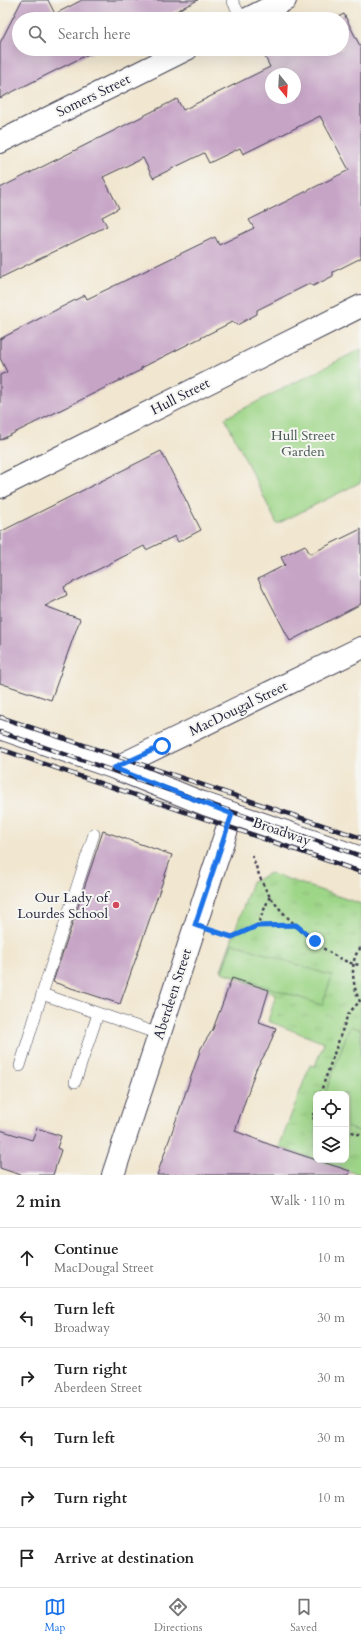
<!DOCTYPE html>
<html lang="en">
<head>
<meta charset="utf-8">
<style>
	:root { --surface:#fff; --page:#f2f2f2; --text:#222; --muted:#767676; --line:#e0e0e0; --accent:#1a73e8 }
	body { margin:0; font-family:Cardo,serif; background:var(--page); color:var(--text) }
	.controls { position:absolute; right:12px; bottom:12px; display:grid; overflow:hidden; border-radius:8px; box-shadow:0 4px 16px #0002 }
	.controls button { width:36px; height:36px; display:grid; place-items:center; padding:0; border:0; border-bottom:1px solid var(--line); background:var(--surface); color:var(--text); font:20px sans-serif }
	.compass { position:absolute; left:265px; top:68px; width:36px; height:36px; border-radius:50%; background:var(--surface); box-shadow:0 4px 16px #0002; rotate:162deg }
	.stop { position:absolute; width:12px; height:12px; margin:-9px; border:3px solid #1a73e8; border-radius:50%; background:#fff }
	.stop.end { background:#1a73e8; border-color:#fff; box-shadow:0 1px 4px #0008 }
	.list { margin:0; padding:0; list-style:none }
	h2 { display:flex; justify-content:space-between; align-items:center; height:52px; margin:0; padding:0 16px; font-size:17px }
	h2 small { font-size:13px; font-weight:400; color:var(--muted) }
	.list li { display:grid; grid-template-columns:26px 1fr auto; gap:12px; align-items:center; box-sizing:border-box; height:60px; padding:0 16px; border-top:1px solid var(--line) }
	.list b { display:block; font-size:15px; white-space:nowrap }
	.list p { margin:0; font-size:13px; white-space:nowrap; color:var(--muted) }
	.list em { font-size:13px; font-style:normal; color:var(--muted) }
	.icon { flex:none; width:22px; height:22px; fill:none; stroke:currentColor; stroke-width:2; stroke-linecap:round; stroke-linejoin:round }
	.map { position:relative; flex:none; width:361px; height:1175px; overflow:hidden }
	.search { position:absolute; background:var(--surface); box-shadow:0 4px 16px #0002; left:12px; right:12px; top:12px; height:44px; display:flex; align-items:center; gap:10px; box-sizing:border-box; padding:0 14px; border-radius:22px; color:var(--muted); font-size:15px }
	.sheet { height:412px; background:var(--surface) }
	nav { display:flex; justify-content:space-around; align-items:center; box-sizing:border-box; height:56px; border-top:1px solid var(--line); background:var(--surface); font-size:11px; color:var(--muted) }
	nav a { display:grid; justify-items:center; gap:2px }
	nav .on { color:var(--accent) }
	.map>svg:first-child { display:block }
	.park { fill:url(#park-tufts); stroke:#607c62 }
	.garden { fill:#9ed688; stroke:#607c62 }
	.building { fill:#c6a4c6; fill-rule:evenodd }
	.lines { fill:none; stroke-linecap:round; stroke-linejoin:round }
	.lane-casing { stroke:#413f51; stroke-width:12 }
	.street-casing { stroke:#413f51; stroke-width:24 }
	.primary-casing { stroke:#413f51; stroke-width:24 }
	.path { stroke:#413f51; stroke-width:2.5; stroke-dasharray:3 3; stroke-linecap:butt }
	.lane { stroke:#fff; stroke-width:11 }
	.street { stroke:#fff; stroke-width:22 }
	.primary { stroke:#fff; stroke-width:22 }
	.rail-casing { stroke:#22223b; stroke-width:4.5 }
	.rail { stroke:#f6f6f2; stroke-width:3; stroke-dasharray:9; stroke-linecap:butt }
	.route { stroke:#1a73e8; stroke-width:5 }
	.poi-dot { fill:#d1495b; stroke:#f6f6f2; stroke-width:1.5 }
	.labels { text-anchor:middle; stroke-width:4; stroke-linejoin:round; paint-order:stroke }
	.street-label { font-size:14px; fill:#22223b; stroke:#f6f6f2 }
	.park-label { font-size:14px; fill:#475852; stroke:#f6f6f2 }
	.poi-label { font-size:14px; fill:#22223b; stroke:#f6f6f2; text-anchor:end }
</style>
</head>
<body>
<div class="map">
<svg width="361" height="1175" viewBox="0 0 361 1175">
	<defs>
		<pattern id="park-tufts" width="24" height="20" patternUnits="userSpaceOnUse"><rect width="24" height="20" fill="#9ed688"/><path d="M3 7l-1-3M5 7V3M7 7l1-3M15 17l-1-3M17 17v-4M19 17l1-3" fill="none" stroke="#88b776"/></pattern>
	</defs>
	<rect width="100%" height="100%" fill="#f6f6f2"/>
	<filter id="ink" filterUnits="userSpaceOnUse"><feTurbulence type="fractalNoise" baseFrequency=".025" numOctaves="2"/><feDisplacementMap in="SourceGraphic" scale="8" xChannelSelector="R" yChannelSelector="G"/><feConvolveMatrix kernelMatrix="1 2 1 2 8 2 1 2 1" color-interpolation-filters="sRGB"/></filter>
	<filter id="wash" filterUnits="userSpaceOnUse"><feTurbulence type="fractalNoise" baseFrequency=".012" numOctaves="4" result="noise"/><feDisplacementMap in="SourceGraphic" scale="16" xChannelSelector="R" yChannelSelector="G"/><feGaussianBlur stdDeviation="0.9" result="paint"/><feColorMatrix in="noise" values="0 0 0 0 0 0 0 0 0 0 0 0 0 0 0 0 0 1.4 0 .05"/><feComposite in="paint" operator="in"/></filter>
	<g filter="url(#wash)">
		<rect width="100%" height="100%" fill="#f1e6cf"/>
		<path class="park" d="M270,873L361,904V1175L316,1160H346V1094H316V1160L279,1147L310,1065L315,1066L324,1043L268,1021L276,995L221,970L252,882Z"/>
		<path class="garden" d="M361,349V482L277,524L225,418Z
			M232,943L332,976L322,1005L222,972Z
			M350,1026L361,1030V1132L346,1127V1094H325Z"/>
		<g id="blocks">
			<path class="building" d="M22,0H48L55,14L82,0H198L160,19H19V49H99L0,98V43Z
				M344,14L361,48V258L333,272V276L313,286L309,284L257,310V314L237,325L232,322L141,368V370L0,440V375L7,372L0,358V339L85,295L87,299L215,237L219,245L254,228L249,220L349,170L320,116L243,154L240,148L209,163L204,153L153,178L143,158L103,177L119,208L102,217L107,226L0,278V188L177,99L183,110L270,67L261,49H342V19H334ZM271,74H295V98H271Z
				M161,451L201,530L178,542L175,536L146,550L144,546L64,587L67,595L45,606L80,619L51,700L0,683V532Z
				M361,529V604L290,641L258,579L285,565L281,557L305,545L310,554Z
				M103,831L172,855L120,1004L53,982Z
				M232,978L269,990L259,1022L276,1028L268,1049L256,1069L235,1131L271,1145L350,1171L349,1175H157L201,1048L213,1029Z
				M37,1128L61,1136L57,1148L61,1150L53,1175H21L0,1168V1130L32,1140Z"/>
		</g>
	</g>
	<g filter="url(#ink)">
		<use href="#blocks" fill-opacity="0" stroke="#413f51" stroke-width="1"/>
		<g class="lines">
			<g class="lane-casing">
				<path id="lane" d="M232,0L242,19
					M94,834L42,994L159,1034
					M20,1066L42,994
					M75,1082L98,1014"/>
			</g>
			<g class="street-casing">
				<path id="street" d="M247,19L285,0
					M0,142L187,49
					M0,487L361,306
					M115,768L361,648
					M113,1175L232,814"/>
			</g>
			<g class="primary-casing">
				<path id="primary" d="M0,728L115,768L205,804L361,858"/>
			</g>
			<path class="path" d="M252,855C257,869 261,883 269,895C284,918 333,964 361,965
				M257,926L296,925
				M217,932L233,937L257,926L270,896
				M361,948C348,958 353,991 361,1003
				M320,1094L348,1014L360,1001
				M316,1107L312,1118L316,1119
				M346,1130L361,1135"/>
			<use href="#lane" class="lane"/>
			<use href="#street" class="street"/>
			<use href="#primary" class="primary"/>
			<g class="rail-casing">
				<path id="rail" d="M0,717L361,838
					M0,732L361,856
					M0,749L361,872"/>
			</g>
			<use href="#rail" class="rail"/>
		</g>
	</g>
	<g class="lines" filter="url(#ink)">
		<path class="route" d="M162,746L114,768L232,814L195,925L232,937L257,926L296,925L315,941"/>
	</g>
	<circle class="poi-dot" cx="116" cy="905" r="4"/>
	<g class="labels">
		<g class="street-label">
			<text transform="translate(93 95) rotate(-26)" y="5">Somers Street</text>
			<text transform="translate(180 396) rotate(-27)" y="5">Hull Street</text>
			<text transform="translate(238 708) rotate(-26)" y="5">MacDougal Street</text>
			<text transform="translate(282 831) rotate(19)" y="5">Broadway</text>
			<text transform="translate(172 994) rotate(-72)" y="5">Aberdeen Street</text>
		</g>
		<g class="park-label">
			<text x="303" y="440">Hull Street<tspan x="303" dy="16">Garden</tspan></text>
		</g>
		<g class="poi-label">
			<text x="108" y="902">Our Lady of<tspan x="108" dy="16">Lourdes School</tspan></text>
		</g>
	</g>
</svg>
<div class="controls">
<button><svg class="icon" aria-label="locate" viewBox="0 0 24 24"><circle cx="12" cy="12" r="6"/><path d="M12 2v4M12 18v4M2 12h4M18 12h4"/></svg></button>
<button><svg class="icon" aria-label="layers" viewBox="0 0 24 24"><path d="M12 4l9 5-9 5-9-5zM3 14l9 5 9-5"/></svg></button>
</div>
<svg class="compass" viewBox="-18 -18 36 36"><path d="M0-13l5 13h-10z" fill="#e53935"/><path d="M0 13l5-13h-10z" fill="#767676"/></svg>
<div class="stop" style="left:162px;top:746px"></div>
<div class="stop end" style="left:315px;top:941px"></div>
<div class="search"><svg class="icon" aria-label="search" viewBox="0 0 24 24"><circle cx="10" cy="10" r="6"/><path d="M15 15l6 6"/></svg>Search here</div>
</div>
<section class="sheet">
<h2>2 min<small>Walk · 110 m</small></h2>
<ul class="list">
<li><svg class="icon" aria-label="ahead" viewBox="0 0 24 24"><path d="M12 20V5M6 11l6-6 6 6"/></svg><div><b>Continue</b><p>MacDougal Street</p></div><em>10 m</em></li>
<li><svg class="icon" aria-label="left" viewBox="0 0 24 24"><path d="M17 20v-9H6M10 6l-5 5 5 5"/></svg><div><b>Turn left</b><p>Broadway</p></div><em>30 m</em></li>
<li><svg class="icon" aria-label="right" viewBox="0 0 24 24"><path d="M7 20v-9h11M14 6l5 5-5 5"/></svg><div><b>Turn right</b><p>Aberdeen Street</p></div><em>30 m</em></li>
<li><svg class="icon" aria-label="left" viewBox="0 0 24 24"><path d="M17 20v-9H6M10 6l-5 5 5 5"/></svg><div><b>Turn left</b></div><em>30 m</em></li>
<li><svg class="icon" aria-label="right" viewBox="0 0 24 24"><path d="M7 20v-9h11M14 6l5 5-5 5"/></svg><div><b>Turn right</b></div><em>10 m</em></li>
<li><svg class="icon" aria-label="arrive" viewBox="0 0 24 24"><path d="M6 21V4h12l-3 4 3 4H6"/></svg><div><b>Arrive at destination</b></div></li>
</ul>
</section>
<nav>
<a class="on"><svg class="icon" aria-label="map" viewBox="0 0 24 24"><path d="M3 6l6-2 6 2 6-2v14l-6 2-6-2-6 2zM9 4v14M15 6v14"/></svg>Map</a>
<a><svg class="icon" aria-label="directions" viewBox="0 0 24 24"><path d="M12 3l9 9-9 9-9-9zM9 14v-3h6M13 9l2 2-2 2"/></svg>Directions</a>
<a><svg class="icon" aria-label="saved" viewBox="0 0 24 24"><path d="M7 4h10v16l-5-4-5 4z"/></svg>Saved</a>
</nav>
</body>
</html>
